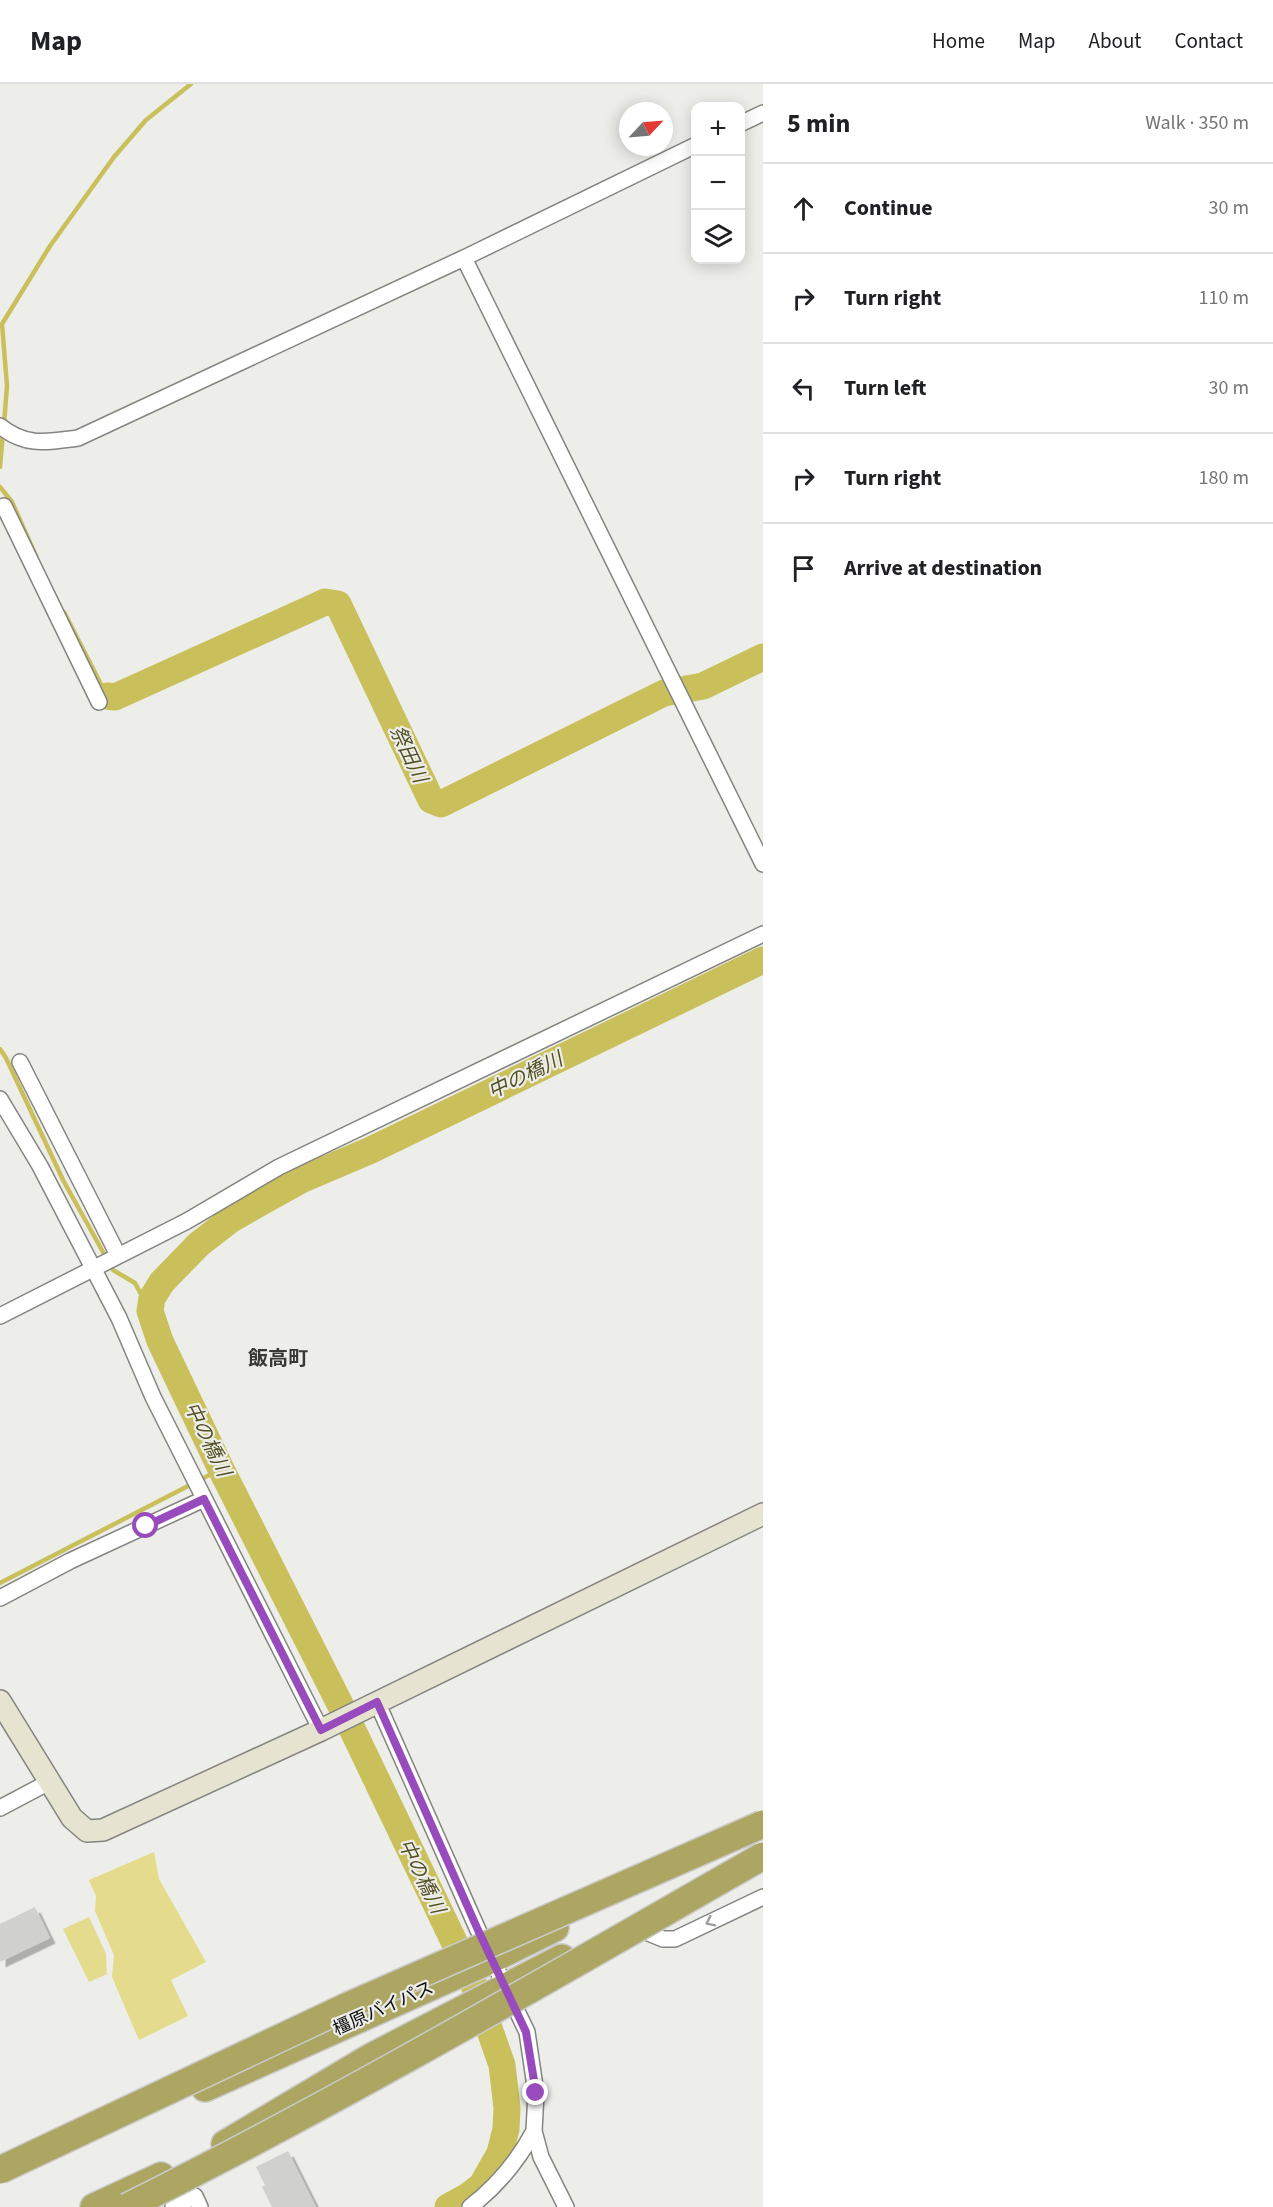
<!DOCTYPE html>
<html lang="en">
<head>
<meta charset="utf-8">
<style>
	:root { --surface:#fff; --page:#f2f2f2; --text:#202124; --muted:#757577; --line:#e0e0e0 }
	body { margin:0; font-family:"Source Sans 3","Noto Sans JP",sans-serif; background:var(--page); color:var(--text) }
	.controls { position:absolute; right:18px; top:18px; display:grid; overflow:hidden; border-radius:12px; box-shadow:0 3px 15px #0003 }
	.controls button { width:54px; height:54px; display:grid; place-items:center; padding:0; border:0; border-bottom:2px solid var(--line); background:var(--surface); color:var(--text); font:30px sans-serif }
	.compass { position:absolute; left:619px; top:18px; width:54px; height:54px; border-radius:50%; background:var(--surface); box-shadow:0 3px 15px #0003; rotate:64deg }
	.stop { position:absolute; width:18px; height:18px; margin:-14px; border:4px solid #984bbc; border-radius:50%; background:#fff }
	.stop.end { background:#984bbc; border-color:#fff; box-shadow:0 2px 6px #0008 }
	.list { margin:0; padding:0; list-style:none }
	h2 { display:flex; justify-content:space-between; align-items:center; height:78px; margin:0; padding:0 24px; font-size:26px }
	h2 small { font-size:20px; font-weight:400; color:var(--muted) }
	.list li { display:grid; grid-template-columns:39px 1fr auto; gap:18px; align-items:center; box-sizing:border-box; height:90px; padding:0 24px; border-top:2px solid var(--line) }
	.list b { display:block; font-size:22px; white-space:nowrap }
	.list em { font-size:20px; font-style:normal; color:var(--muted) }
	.icon { flex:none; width:33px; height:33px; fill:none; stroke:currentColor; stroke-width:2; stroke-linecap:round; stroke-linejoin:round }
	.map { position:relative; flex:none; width:763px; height:2123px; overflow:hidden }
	header { display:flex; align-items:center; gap:36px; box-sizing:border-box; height:84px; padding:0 30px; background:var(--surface); border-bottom:2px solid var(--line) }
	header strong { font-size:28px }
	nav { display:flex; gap:33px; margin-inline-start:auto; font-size:21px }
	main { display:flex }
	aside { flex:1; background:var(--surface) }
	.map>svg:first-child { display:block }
	.green { fill:#e4dc8c }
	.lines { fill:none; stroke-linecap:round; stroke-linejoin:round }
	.stream { stroke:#cac05b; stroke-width:4.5 }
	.river { stroke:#cac05b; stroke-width:27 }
	.building { fill:#d0d0cc; filter:url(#shadow) }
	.street-casing { stroke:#848481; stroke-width:18 }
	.secondary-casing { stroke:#848481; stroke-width:24 }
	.highway-casing { stroke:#cacaca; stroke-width:30 }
	.street { stroke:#fff; stroke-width:15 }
	.secondary { stroke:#e6e4d0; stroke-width:21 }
	.highway { stroke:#ada662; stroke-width:27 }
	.highway-bridge-casing { stroke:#cacaca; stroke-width:30; stroke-linecap:butt }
	.highway-bridge { stroke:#ada662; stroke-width:27 }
	.oneway { stroke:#9e9e9e }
	.route { stroke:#984bbc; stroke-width:8 }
	.labels { text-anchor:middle; stroke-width:4.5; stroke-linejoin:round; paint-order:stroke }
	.street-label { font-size:18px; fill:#0d0d0c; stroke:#edede9 }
	.water-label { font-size:20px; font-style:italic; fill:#545025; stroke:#edede9 }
	.neighbourhood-label { font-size:20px; font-weight:bold; fill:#383835; stroke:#edede9 }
</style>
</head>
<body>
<header>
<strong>Map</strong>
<nav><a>Home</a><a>Map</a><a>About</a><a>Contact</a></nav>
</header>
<main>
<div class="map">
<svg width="763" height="2123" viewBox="0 0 763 2123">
	<defs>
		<filter id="shadow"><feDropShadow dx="5.5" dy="5.5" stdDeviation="0" flood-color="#0004"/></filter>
	</defs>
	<rect width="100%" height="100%" fill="#edede9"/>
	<path class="green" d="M154,1768L159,1795L206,1878L171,1896L188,1932L139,1956L112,1893L114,1871L95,1827L96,1812L89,1796Z
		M89,1833L106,1870L107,1890L89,1898L63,1845Z"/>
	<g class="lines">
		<path class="stream" d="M4,340L7,302L2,240L50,162L114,73L146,36L191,0
			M0,383L3,348
			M0,403L12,418L36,472
			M64,528L107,612
			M0,965L6,974L63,1096L113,1186L135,1199L150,1227
			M0,1499L221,1385"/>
		<path class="river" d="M107,612L115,613L312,524L325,518L338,520L431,716L441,720L664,609L703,602L763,573
			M448,2123L468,2112L482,2101L500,2069L506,2045L507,2024L502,1981L471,1893L345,1630L221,1385L160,1257L150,1227L152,1214L162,1198L199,1160L230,1136L265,1116L303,1095L371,1066L763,876"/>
	</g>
	<path class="building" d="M35,1823L50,1854L0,1878V1840Z
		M288,2067L316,2123H272L262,2103L265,2101L256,2083Z"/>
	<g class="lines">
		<g class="street-casing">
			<path id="street" d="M740,40L763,29
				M464,174L696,61
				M0,342C26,363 47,358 78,354L464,174L763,780
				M0,424L4,422L99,618
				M20,978L118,1171
				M0,1015L40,1082L119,1234L153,1313L321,1646
				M0,1232L187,1137L279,1083L763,850
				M0,1514L70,1477L204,1415
				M377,1618L478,1846L527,1948L536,2009L534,2047L541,2073L566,2123
				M0,1724L49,1698
				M634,1843L663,1855H675L763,1813
				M173,2123L195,2112L200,2123
				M470,2123C497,2102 518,2077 534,2047"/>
		</g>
		<g class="secondary-casing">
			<path id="secondary" d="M0,1617L72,1734L87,1747L103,1746L321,1646L763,1430"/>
		</g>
		<g class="highway-casing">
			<path id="highway" d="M205,2004L484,1879L555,1844
				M225,2060L371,1973L562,1874
				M94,2123L161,2092"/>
		</g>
		<use href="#street" class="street"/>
		<use href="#secondary" class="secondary"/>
		<use href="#highway" class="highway"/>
		<g class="highway-bridge-casing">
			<path id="highway-bridge" d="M0,2086L350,1921L763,1740
				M127,2123C344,2015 553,1892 763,1772"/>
		</g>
		<use href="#highway-bridge" class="highway-bridge"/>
	</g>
	<defs><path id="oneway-chevron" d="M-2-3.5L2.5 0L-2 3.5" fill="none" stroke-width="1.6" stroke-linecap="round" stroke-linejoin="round" transform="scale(1.5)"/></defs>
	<use class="oneway" href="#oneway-chevron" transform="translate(710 1838) rotate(154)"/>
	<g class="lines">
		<path class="route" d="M146,1442L204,1415L321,1646L377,1618L478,1846L526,1948L536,2009"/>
	</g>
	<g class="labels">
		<g class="street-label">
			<text transform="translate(383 1924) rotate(-24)" y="6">橿原バイパス</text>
		</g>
		<g class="water-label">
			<text transform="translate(409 670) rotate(65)" y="7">祭田川</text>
			<text transform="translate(525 991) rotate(-26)" y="7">中の橋川</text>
			<text transform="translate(208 1355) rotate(64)" y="7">中の橋川</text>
			<text transform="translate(422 1792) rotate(64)" y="7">中の橋川</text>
		</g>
		<g class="neighbourhood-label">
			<text x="278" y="1281">飯高町</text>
		</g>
	</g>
</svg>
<div class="controls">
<button>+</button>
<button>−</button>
<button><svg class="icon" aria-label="layers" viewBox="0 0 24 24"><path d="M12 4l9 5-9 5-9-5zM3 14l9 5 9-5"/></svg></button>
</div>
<svg class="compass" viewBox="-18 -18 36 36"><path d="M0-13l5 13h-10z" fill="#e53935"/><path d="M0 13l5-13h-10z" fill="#757577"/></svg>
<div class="stop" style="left:146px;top:1442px"></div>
<div class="stop end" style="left:536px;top:2009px"></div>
</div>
<aside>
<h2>5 min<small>Walk · 350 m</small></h2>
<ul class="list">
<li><svg class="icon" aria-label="ahead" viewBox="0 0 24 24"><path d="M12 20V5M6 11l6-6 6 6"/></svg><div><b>Continue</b></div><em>30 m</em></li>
<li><svg class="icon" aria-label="right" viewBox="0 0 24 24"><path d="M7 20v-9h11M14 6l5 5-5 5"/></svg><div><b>Turn right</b></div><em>110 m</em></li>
<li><svg class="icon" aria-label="left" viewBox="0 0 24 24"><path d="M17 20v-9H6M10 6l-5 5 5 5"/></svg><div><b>Turn left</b></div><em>30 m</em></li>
<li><svg class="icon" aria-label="right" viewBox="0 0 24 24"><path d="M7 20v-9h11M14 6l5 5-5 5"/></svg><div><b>Turn right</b></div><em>180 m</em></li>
<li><svg class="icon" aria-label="arrive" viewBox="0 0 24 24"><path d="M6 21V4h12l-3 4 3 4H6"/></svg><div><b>Arrive at destination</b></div></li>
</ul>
</aside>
</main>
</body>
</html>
